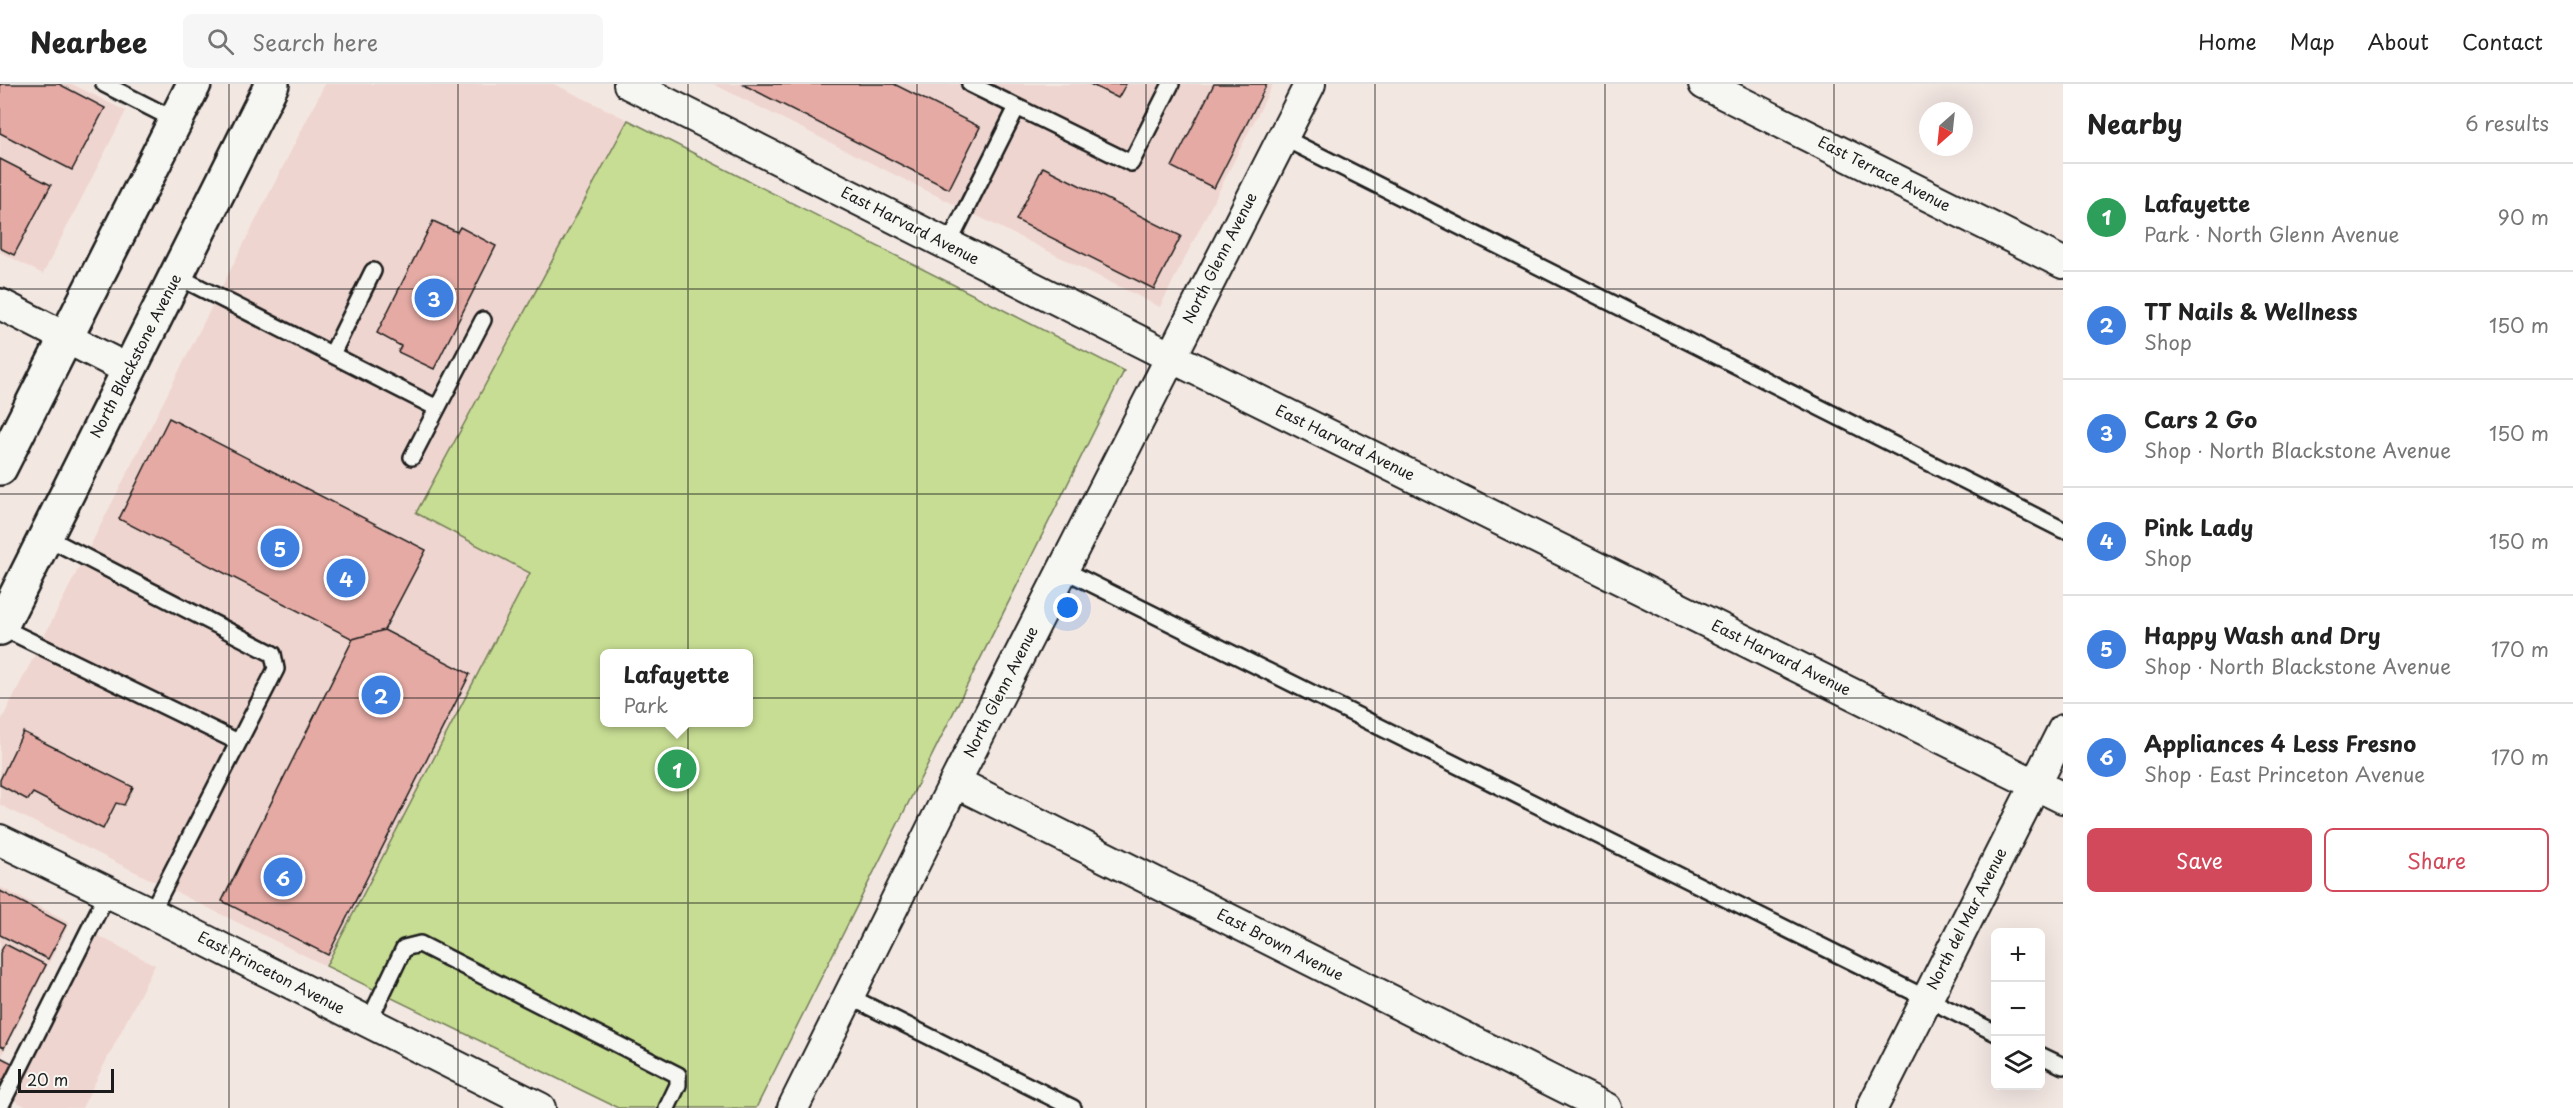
<!DOCTYPE html>
<html lang="en">
<head>
<meta charset="utf-8">
<style>
	:root { --surface:#fff; --page:#f6f6f6; --text:#222; --muted:#767676; --line:#e0e0e0; --accent:#d1495b }
	body { margin:0; font-family:"Playpen Sans",sans-serif; background:var(--page); color:var(--text) }
	.controls { position:absolute; right:18px; bottom:18px; display:grid; overflow:hidden; border-radius:9px; box-shadow:0 6px 24px #0002 }
	.controls button { width:54px; height:54px; display:grid; place-items:center; padding:0; border:0; border-bottom:2px solid var(--line); background:var(--surface); color:var(--text); font:30px sans-serif }
	.compass { position:absolute; left:1919px; top:18px; width:54px; height:54px; border-radius:50%; background:var(--surface); box-shadow:0 6px 24px #0002; rotate:207deg }
	.scale { position:absolute; left:18px; bottom:15px; width:96px; box-sizing:border-box; padding-left:6px; border:3px solid #1c1c1c; border-top:0; font-size:16px; line-height:21px; white-space:nowrap; color:#1c1c1c; -webkit-text-stroke:4px #f6f6f2; paint-order:stroke }
	.you { position:absolute; left:1068px; top:524px; width:21px; height:21px; margin:-15px; border:4px solid #fff; border-radius:50%; background:#1a73e8; box-shadow:0 0 0 9px #1a73e833 }
	.badge { display:grid; place-items:center; width:39px; height:39px; border-radius:50%; background:var(--accent); color:#fff; font-size:20px; font-weight:700 }
	.pin { position:absolute; translate:-50% -50%; border:3px solid #fff; box-shadow:0 2px 6px #0006 }
	.popup { position:absolute; left:600px; top:565px; width:153px; height:78px; box-sizing:border-box; display:grid; place-content:center; border-radius:9px; background:var(--surface); filter:drop-shadow(0 2px 4px #0005); font-size:20px; white-space:nowrap; color:var(--muted) }
	.popup b { font-size:22px; color:var(--text) }
	.popup::after { content:''; position:absolute; left:50%; top:100%; margin-left:-12px; border:12px solid transparent; border-top-color:var(--surface) }
	.list { margin:0; padding:0; list-style:none }
	h2 { display:flex; justify-content:space-between; align-items:center; height:78px; margin:0; padding:0 24px; font-size:26px }
	h2 small { font-size:20px; font-weight:400; color:var(--muted) }
	.list li { display:grid; grid-template-columns:39px 1fr auto; gap:18px; align-items:center; box-sizing:border-box; height:108px; padding:0 24px; border-top:2px solid var(--line) }
	.list b { display:block; font-size:22px; white-space:nowrap }
	.list p { margin:0; font-size:20px; white-space:nowrap; color:var(--muted) }
	.list em { font-size:20px; font-style:normal; color:var(--muted) }
	.actions { display:flex; gap:12px; padding:18px 24px }
	.actions a { flex:1; padding:14px 0; border:2px solid var(--accent); border-radius:9px; text-align:center; font-size:21px; color:var(--accent) }
	.actions .main { background:var(--accent); color:#fff }
	.icon { flex:none; width:33px; height:33px; fill:none; stroke:currentColor; stroke-width:2; stroke-linecap:round; stroke-linejoin:round }
	.map { position:relative; flex:none; width:2063px; height:1024px; overflow:hidden }
	header { display:flex; align-items:center; gap:36px; box-sizing:border-box; height:84px; padding:0 30px; background:var(--surface); border-bottom:2px solid var(--line) }
	header strong { font-size:28px }
	nav { display:flex; gap:33px; margin-inline-start:auto; font-size:21px }
	.search { width:420px; height:54px; background:var(--page); display:flex; align-items:center; gap:15px; box-sizing:border-box; padding:0 21px; border-radius:9px; color:var(--muted); font-size:22px }
	main { display:flex }
	aside { flex:1; background:var(--surface) }
	.map>svg:first-child { display:block }
	.built { fill:#efd5cf }
	.green { fill:#c7dd93; stroke:#727c58; stroke-width:1.5; fill-rule:evenodd }
	.building { fill:#e5aaa4; stroke:#1c1c1c; stroke-width:1.5 }
	.lines { fill:none; stroke-linecap:round; stroke-linejoin:round }
	.service-casing { stroke:#1c1c1c; stroke-width:20 }
	.minor-casing { stroke:#1c1c1c; stroke-width:34 }
	.primary-casing { stroke:#1c1c1c; stroke-width:38 }
	.service { stroke:#f6f6f2; stroke-width:15 }
	.minor { stroke:#f6f6f2; stroke-width:30 }
	.primary { stroke:#f6f6f2; stroke-width:33 }
	.grid { fill:none; stroke:#1c1c1c; stroke-width:1.5; stroke-opacity:0.55 }
	.labels { text-anchor:middle; stroke-width:4.5; stroke-linejoin:round; paint-order:stroke }
	.street-label { font-size:15px; fill:#1c1c1c; stroke:#f6f6f2 }
</style>
</head>
<body>
<header>
<strong>Nearbee</strong>
<div class="search"><svg class="icon" aria-label="search" viewBox="0 0 24 24"><circle cx="10" cy="10" r="6"/><path d="M15 15l6 6"/></svg>Search here</div>
<nav><a>Home</a><a>Map</a><a>About</a><a>Contact</a></nav>
</header>
<main>
<div class="map">
<svg width="2063" height="1024" viewBox="0 0 2063 1024">
	<rect width="100%" height="100%" fill="#f3e7e2"/>
	<filter id="ink" filterUnits="userSpaceOnUse"><feTurbulence type="fractalNoise" baseFrequency=".0167" numOctaves="2"/><feDisplacementMap in="SourceGraphic" scale="12" xChannelSelector="R" yChannelSelector="G"/><feConvolveMatrix kernelMatrix="1 2 1 2 8 2 1 2 1" color-interpolation-filters="sRGB"/></filter>
	<g filter="url(#ink)">
		<path class="built" d="M0,0H72L126,27L43,190L0,168Z
			M325,0H554L628,36L416,429L530,489L326,882L0,721V639Z
			M713,0H1273L1160,223Z
			M0,803L70,838L0,975Z
			M91,848L155,881L82,1024H29L7,1013Z"/>
		<path class="green" d="M628,36L1124,287L756,1024H618L326,882L530,489L416,429ZM605,570H749V638H605Z"/>
		<path class="building" d="M0,0H59L105,24L72,86L0,49Z
			M742,0H894L980,43L949,105Z
			M1090,0H1126L1118,14Z
			M1214,0H1267L1214,104L1172,83Z
			M0,75L51,101L14,171L0,164Z
			M1043,83L1181,152L1154,205L1016,136Z
			M433,137L457,148L460,143L496,162L434,285L398,268L401,262L377,249Z
			M169,334L426,466L384,546L353,555L119,435Z
			M384,546L470,590L328,871L222,817L353,555Z
			M23,648L133,703L124,721L116,719L103,745L33,709L28,716L0,701V696Z
			M0,807L66,841L48,875L0,851Z
			M5,860L46,881L4,964L0,962V869Z
			M0,973L14,980L0,1006Z"/>
		<g class="lines">
			<g class="service-casing">
				<path id="service" d="M104,0L175,36
					M970,0L1131,79L1171,0
					M1282,53L2063,446
					M948,161L1017,23
					M177,192L437,324
					M332,270L373,187
					M412,373L483,236
					M46,453L273,570L276,585L151,829
					M1064,486L1996,949
					M1,543L238,658
					M848,912L1073,1024
					M369,937L404,864L420,860L678,991V1001L667,1024
					M2040,971L2063,982
					M0,1023L108,808"/>
			</g>
			<g class="minor-casing">
				<path id="minor" d="M629,0L1169,272L2063,714
					M1704,0L2063,179
					M0,220L129,286
					M955,698L1606,1024
					M0,756L151,829L540,1024
					M793,1024L955,698L1310,0
					M1872,1024L2063,646"/>
			</g>
			<g class="primary-casing">
				<path id="primary" d="M0,384L194,0
					M0,544L272,0"/>
			</g>
			<use href="#service" class="service"/>
			<use href="#minor" class="minor"/>
			<use href="#primary" class="primary"/>
		</g>
	</g>
	<path class="grid" d="M229,0V1024M458,0V1024M688,0V1024M917,0V1024M1146,0V1024M1375,0V1024M1605,0V1024M1834,0V1024M0,205H2063M0,410H2063M0,614H2063M0,819H2063"/>
	<g class="labels">
		<g class="street-label">
			<text transform="translate(1884 90) rotate(27)" y="5">East Terrace Avenue</text>
			<text transform="translate(910 142) rotate(27)" y="5">East Harvard Avenue</text>
			<text transform="translate(1220 174) rotate(-63)" y="5">North Glenn Avenue</text>
			<text transform="translate(136 272) rotate(-63)" y="5">North Blackstone Avenue</text>
			<text transform="translate(1345 359) rotate(26)" y="5">East Harvard Avenue</text>
			<text transform="translate(1781 574) rotate(26)" y="5">East Harvard Avenue</text>
			<text transform="translate(1001 608) rotate(-63)" y="5">North Glenn Avenue</text>
			<text transform="translate(1967 835) rotate(-63)" y="5">North del Mar Avenue</text>
			<text transform="translate(1280 861) rotate(27)" y="5">East Brown Avenue</text>
			<text transform="translate(271 889) rotate(27)" y="5">East Princeton Avenue</text>
		</g>
	</g>
</svg>
<div class="controls">
<button>+</button>
<button>−</button>
<button><svg class="icon" aria-label="layers" viewBox="0 0 24 24"><path d="M12 4l9 5-9 5-9-5zM3 14l9 5 9-5"/></svg></button>
</div>
<svg class="compass" viewBox="-18 -18 36 36"><path d="M0-13l5 13h-10z" fill="#e53935"/><path d="M0 13l5-13h-10z" fill="#767676"/></svg>
<div class="scale">20 m</div>
<div class="you"></div>
<div class="pin badge" style="left:677px;top:685px;background:#2e9e5b">1</div>
<div class="popup"><b>Lafayette</b>Park</div>
<div class="pin badge" style="left:381px;top:611px;background:#3f7fe0">2</div>
<div class="pin badge" style="left:434px;top:214px;background:#3f7fe0">3</div>
<div class="pin badge" style="left:346px;top:494px;background:#3f7fe0">4</div>
<div class="pin badge" style="left:280px;top:464px;background:#3f7fe0">5</div>
<div class="pin badge" style="left:283px;top:793px;background:#3f7fe0">6</div>
</div>
<aside>
<h2>Nearby<small>6 results</small></h2>
<ul class="list">
<li><span class="badge" style="background:#2e9e5b">1</span><div><b>Lafayette</b><p>Park · North Glenn Avenue</p></div><em>90 m</em></li>
<li><span class="badge" style="background:#3f7fe0">2</span><div><b>TT Nails &amp; Wellness</b><p>Shop</p></div><em>150 m</em></li>
<li><span class="badge" style="background:#3f7fe0">3</span><div><b>Cars 2 Go</b><p>Shop · North Blackstone Avenue</p></div><em>150 m</em></li>
<li><span class="badge" style="background:#3f7fe0">4</span><div><b>Pink Lady</b><p>Shop</p></div><em>150 m</em></li>
<li><span class="badge" style="background:#3f7fe0">5</span><div><b>Happy Wash and Dry</b><p>Shop · North Blackstone Avenue</p></div><em>170 m</em></li>
<li><span class="badge" style="background:#3f7fe0">6</span><div><b>Appliances 4 Less Fresno</b><p>Shop · East Princeton Avenue</p></div><em>170 m</em></li>
</ul>
<div class="actions"><a class="main">Save</a><a>Share</a></div>
</aside>
</main>
</body>
</html>
